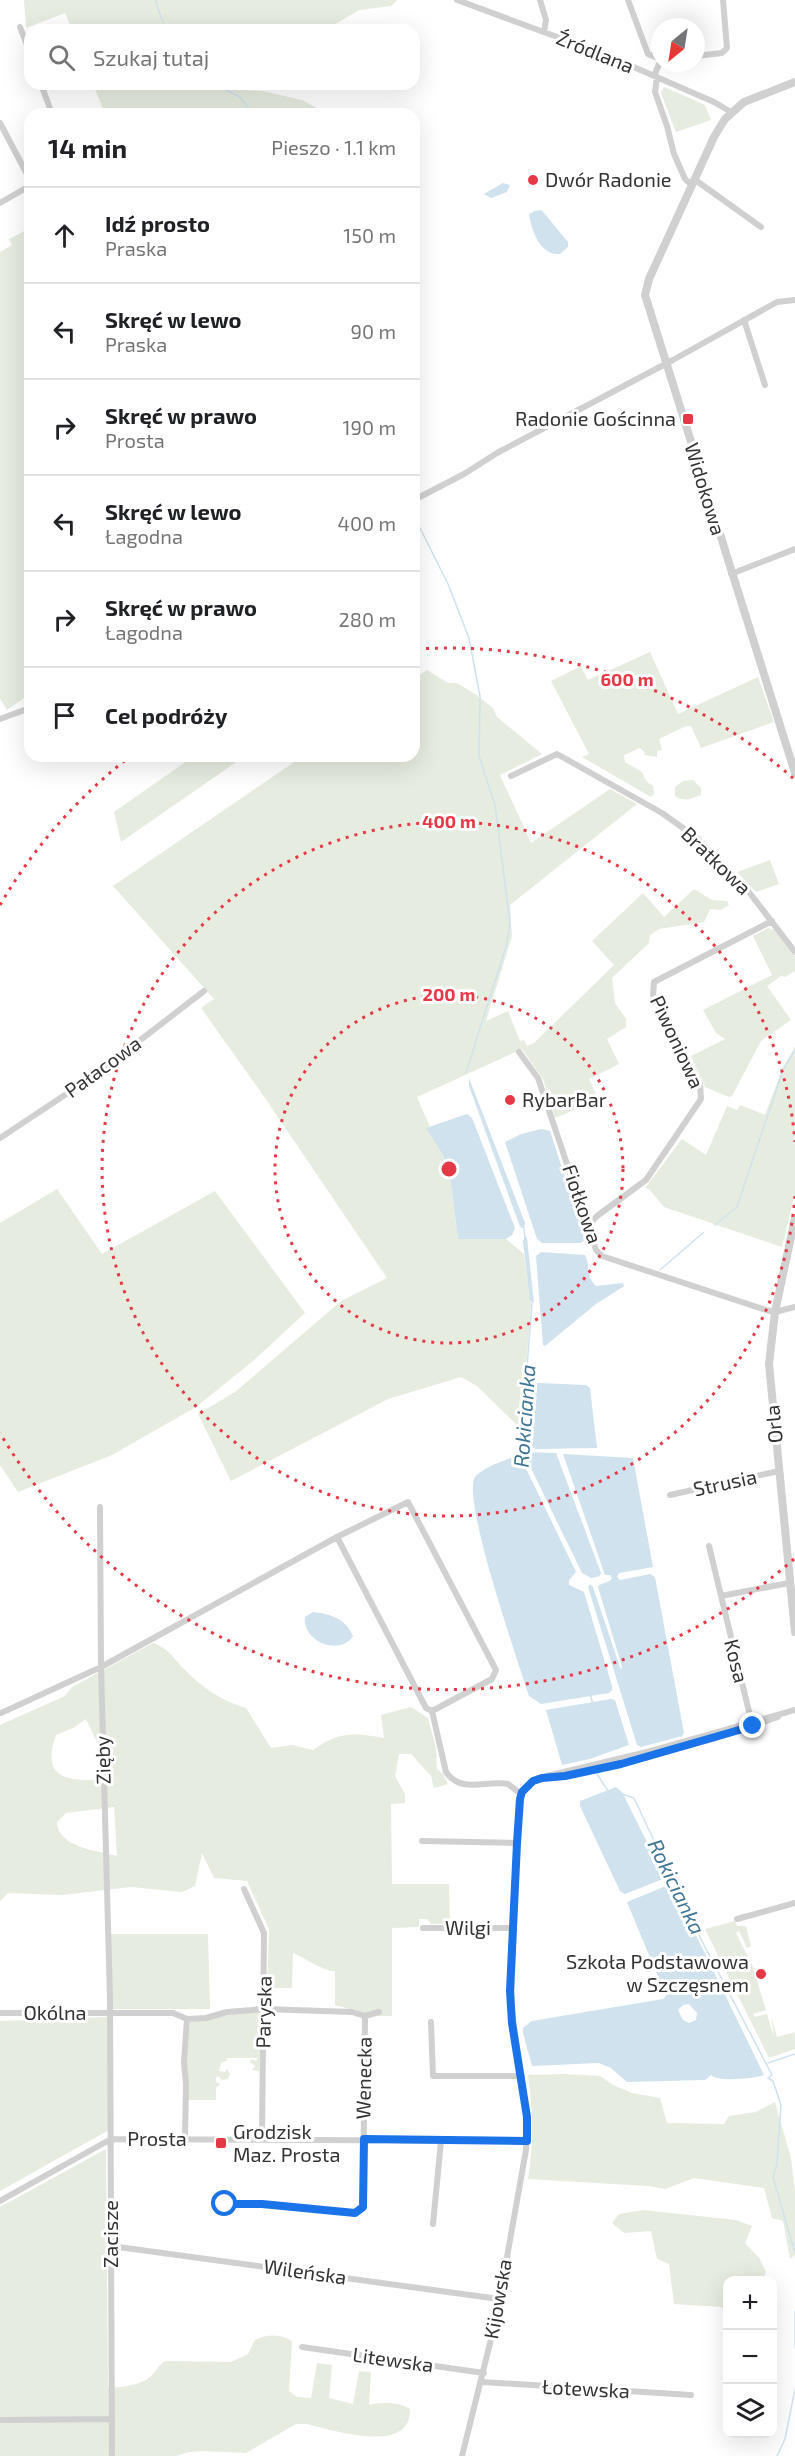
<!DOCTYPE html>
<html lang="pl">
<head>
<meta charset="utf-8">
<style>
	:root { --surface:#fff; --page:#f6f6f6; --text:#202124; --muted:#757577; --line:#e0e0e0 }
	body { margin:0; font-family:"Exo 2",sans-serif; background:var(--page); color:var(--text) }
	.controls { position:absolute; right:18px; bottom:18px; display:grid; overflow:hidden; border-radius:12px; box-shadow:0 6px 24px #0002 }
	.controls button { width:54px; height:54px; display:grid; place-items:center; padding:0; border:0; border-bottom:2px solid var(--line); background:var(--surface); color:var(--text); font:30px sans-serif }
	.compass { position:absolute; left:651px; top:18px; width:54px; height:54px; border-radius:50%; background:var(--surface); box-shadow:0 6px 24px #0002; rotate:210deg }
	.stop { position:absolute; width:18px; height:18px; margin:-14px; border:4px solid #1a73e8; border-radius:50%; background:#fff }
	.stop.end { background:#1a73e8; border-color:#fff; box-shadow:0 2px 6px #0008 }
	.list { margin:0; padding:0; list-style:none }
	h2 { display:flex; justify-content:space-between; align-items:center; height:78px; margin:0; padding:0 24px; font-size:26px }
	h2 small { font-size:20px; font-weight:400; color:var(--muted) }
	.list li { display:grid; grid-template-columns:39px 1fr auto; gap:18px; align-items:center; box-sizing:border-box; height:96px; padding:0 24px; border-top:2px solid var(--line) }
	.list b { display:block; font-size:22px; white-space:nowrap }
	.list p { margin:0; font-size:20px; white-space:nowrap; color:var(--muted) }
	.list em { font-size:20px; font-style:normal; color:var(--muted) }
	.icon { flex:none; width:33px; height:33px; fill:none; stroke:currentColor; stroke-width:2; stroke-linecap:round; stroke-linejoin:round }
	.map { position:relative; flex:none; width:795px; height:2456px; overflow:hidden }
	.search { position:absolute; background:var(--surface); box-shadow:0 6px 24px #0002; left:24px; top:24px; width:396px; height:66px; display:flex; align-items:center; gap:15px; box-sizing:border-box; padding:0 21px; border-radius:18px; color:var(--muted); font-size:22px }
	.panel { position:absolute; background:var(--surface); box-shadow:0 6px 24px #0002; left:24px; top:108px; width:396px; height:654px; border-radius:18px }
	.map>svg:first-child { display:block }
	.green { fill:#e6ecdf; fill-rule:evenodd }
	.water { fill:#cfe2ee; fill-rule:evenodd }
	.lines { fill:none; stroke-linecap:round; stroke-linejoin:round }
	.stream { stroke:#cfe2ee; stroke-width:1.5 }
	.minor { stroke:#d0d0d0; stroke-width:6 }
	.tertiary { stroke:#d0d0d0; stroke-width:8 }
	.route { stroke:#1a73e8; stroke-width:8 }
	.ring { fill:none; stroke:#e63946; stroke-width:3; stroke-dasharray:3 6 }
	.poi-dot { fill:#e63946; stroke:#fff; stroke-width:2 }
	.labels { text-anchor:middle; stroke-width:6; stroke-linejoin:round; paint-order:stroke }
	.street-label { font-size:20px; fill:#333; stroke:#fff }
	.poi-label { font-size:20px; fill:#333; stroke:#fff; text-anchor:start }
	.water-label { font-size:21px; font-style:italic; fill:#3f7597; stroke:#fff }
	.centre { fill:#e63946; stroke:#fff; stroke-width:3 }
	.ring-label { font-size:18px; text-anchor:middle; font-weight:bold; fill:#e63946; stroke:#fff; stroke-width:6; stroke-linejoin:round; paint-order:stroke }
</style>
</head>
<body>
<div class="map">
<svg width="795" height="2456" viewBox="0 0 795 2456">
	<rect width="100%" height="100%" fill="#fff"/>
	<path class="green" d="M24,0H397L391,6L359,10L334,25L295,30H106L103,25L91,30H72L65,13L26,28Z
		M93,84H215L211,88L262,91L302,100L327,114H105Z
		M664,87L705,105L711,120L676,132L661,93Z
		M30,228V694L7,710L0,699V252L12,245L9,239Z
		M650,652L678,714L758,677L774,722L701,748L691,726H686L659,739L662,750L657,751V757L644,755L645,753L640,748L624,755L625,762L642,772L646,781L653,786L654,794L651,797L582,757L589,754L551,681L581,666L588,680Z
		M427,670L448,683H457L475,694L493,708L497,717L542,754L500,775L531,843L610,789L637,804L510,905L512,936L486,1021L508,1011L520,1041L524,1040L527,1046L534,1043L614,965L592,941L643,893L664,917L694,889L712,900L727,901L729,905L721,910L710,909L704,922L659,929L650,935L649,943L612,978L615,1003L626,1019V1027L607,1039L619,1064L589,1079L599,1100L555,1118L543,1079L522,1049L417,1097L430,1127L427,1128L443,1155L450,1177L458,1239H506L524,1254L531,1305L521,1429L477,1386L461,1377L388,1399L231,1481L198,1414L235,1392L341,1301L387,1278L263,1095L201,1008L214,999L113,886L303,756H414V679Z
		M194,756H245L121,842L114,812Z
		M693,780L701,788V795C691,798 686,803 675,796V787L683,781Z
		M770,860L779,884L756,892L737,872Z
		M768,928L775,930L795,957V971L785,977L781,976L767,986L791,1020L761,1041L732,1096L729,1097L705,1087L691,1056L725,1039L716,1033L703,1010L772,975L753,936Z
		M795,1047V1193L782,1247L664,1207L649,1189L645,1188L682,1139L706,1155L727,1106L737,1110L740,1105L765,1115L782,1069Z
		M57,1189L102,1254L215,1191L305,1313L253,1361L196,1407L112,1455L18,1492L0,1465V1223Z
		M153,1643C171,1650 171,1656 184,1669C202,1688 222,1701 246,1708L271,1748L292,1745L313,1750C340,1731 354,1733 384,1738L381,1715L411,1707L428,1718L436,1748L437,1769L443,1774L448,1784L434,1788L431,1776L411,1754H399L395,1776L405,1794V1803L391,1804L392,1884H449L450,1924H431L427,1919H419V1927L392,1928V2016H376L335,2005V1971C324,1972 305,1958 293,1953L292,1988H267L269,1929L247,1881L214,1878L202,1853L195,1886L182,1892L131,1887L62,1895L8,1893L0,1901V1725L65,1696L72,1687ZM86,1719L111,1771V1780C77,1780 38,1785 56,1735L73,1728ZM114,1807L117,1856C98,1851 57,1847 57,1822L66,1813Z
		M735,1921L737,1926H746L751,1946L747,1948L739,1931L736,1933L753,1967L766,2010L753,2014L754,2017L767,2014L774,2038L771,2016L777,2037L795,2032V2049L769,2058L705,1929Z
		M110,1934H208L210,2009H111Z
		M256,2010L261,2017L259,2074L258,2071L252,2070L255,2066L250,2062L251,2059L256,2061L258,2058H225L228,2060L221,2063L219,2071L225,2072L227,2069L230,2074L228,2079L222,2080L218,2076L216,2078V2082L220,2084L216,2088V2100H188L186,2068L190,2022Z
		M108,2017L109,2130L0,2191V2021Z
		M564,2074L600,2076L613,2085L632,2093L660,2098L667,2123L724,2124L729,2116L756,2112L775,2102L791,2158L795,2193V2255L790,2259L783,2221L772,2218L764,2188L694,2178L665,2189L648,2186L528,2179C534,2143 533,2111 528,2075Z
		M106,2149L108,2388C121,2387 139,2386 150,2377C157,2372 158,2364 166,2361L231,2362L248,2354L255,2340C268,2334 280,2334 292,2341L289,2391L297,2397L311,2398L317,2363L332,2365L329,2398L353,2404L359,2371L371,2372L369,2405C381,2402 400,2402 410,2409C411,2456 332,2430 307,2424H296L246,2453L202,2451L189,2452L176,2456H0V2207Z
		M643,2210L736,2220L752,2226L745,2243L760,2259L766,2272L763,2280H728L727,2313L722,2307L674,2304L669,2264L657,2259L651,2231L624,2233L612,2223L619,2214Z"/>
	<path class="water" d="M503,183L510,185L507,192L491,198L484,194Z
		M535,211L541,210L544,213L568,242V247L560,254C540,256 531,229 529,214Z
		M469,1078L525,1223L524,1228H521L519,1224L469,1086Z
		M467,1114L472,1118L515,1228L512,1235L506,1239H458L450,1177L443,1155L426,1128Z
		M541,1129L550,1131L584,1236L585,1239L581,1243H542L537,1239L505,1142L521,1134Z
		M525,1236L527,1238L534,1303L530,1301L523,1241Z
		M541,1252L585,1255C591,1266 585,1276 596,1286L623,1283L624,1286L596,1304L545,1346L543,1345L536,1256Z
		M538,1383L586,1385L590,1388L597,1448L536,1449L532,1447L533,1387Z
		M527,1452L556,1453L601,1573L600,1576L591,1578L582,1573L527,1460Z
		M563,1454L633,1458L653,1567L619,1573L617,1577L620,1580L650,1574L655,1577L684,1733L682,1736L641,1747L637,1745L588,1587L590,1584L593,1587L621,1670L622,1667L598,1587L599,1585L610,1581L612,1578L610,1575H605Z
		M520,1456L576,1572L569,1580V1585L584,1592L612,1686V1690L609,1693L541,1704L529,1696L526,1687C516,1655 462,1500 475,1477C480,1469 510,1457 520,1456Z
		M313,1612C331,1614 346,1619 353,1636C339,1657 302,1641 305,1617Z
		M611,1699L615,1700L629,1745L590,1759L562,1765L546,1710Z
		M616,1787L622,1792L664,1876L663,1879L625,1894L620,1891L580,1806V1801Z
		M666,1886L674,1890L764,2075C753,2079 718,2082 711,2075L705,2080L627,2082L611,2068L599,2063L532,2066L523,2033V2028L532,2021L663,1999L666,1996L627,1902ZM689,2004L697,2013L696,2020L689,2023L683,2020L678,2010L683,2005Z"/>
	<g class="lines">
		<path class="stream" d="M155,0L166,30
			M214,84L240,97L253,114
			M414,516L448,584L469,638L480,696L479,756L495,805L510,923L506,947L466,1072
			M715,1225L737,1207L783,1070L795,1050
			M524,1228L525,1238
			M660,1270L704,1232
			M520,1456L532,1303
			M590,1694L593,1704
			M597,1774L608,1791
			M622,1794L634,1798L691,1920L772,2075L768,2078L773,2081L781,2105L777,2164L773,2177L795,2253
			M768,2063L795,2054
			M795,2311V2348
			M777,2456L785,2439L795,2389"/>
		<path class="minor" d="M457,0L606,55L714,102L731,112
			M540,0L546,20L544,32
			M628,0L648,54L660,59
			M20,27L30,53
			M696,56L722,53L727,48L723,0
			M654,76L660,62
			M657,77L655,92L667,126L674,154L685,179L692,185
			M41,84L52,114
			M0,123L29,178L30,184L26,188L0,203
			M694,179L761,227
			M744,320L765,385
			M414,500L464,474L497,453L673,360L777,302L795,300
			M731,574L795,549
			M0,719L30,708
			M511,776L557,754L662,813L697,838L749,892L795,952
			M519,1052L538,1078L596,1250L602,1256L766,1310L775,1312L795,1307
			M0,1138L95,1075L204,991
			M588,1226L597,1216L646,1180L701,1099L700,1084L653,995L654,982L772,921
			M670,1495L779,1471
			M100,1507L101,1667L110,1999L112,2456
			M709,1546L752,1724
			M721,1596L789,1583
			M432,1711L492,1679L496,1670L408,1502L337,1537L426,1708L432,1711L446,1772C461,1794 486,1780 508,1784L521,1794
			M1,1713L101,1667L337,1537
			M554,1778L621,1764L716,1738L778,1717
			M422,1841L517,1843
			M244,1889L264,1933L262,2139
			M737,1919L795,1903
			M423,1928H513
			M0,2013H173L187,2019L206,2018L227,2012L264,2009L352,2012L365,2016L379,2012
			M431,2022L433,2076H522
			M185,2139L186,2084L184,2062L187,2019
			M0,2201L111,2139L527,2141
			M225,2204H262L355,2213L363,2207L365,2016
			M433,2224L441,2141
			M111,2246L499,2299
			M302,2347L484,2373
			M482,2382L691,2395
			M0,2420L112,2419
			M462,2456L496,2319L526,2150L527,2117L511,2006L517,1843L520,1799L522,1792L533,1781L547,1776L651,1751L795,1710"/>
		<path class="tertiary" d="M795,82L744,102L725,119L714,137L649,279L645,295L795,773
			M795,1218L775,1312L769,1364L795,1632"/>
	</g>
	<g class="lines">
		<path class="route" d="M225,2204H262L355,2213L363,2207L364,2139L527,2141V2117L512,2023L510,1991L517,1843L520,1799L522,1792L533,1781L542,1778L565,1776L621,1764L753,1726"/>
	</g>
	<g class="ring">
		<circle cx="449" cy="1169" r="174"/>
		<path d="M795 1196A347 347 0 1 1 795 1142"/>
		<path d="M794 1559A521 521 0 0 1 0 1433M0 905A521 521 0 0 1 128 758M417 649A521 521 0 0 1 794 779"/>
	</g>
	<g class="poi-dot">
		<circle cx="533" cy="180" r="6"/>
		<rect x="682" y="413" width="12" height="12" rx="3"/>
		<circle cx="510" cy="1100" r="6"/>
		<circle cx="761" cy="1974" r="6"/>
		<rect x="215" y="2137" width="12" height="12" rx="3"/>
	</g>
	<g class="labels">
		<g class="street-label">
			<text transform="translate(595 52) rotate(22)" y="7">Źródlana</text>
			<text transform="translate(705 489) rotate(73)" y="7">Widokowa</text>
			<text transform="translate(716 861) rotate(44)" y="7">Bratkowa</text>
			<text transform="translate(677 1042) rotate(65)" y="7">Piwoniowa</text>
			<text transform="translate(103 1067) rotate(-36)" y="7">Pałacowa</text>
			<text transform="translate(582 1204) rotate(71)" y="7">Fiołkowa</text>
			<text transform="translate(774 1424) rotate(-95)" y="7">Orla</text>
			<text transform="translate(725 1483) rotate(-12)" y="7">Strusia</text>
			<text transform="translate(736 1661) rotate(76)" y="7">Kosa</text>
			<text transform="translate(103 1760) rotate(-92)" y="7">Zięby</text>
			<text x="468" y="1935">Wilgi</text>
			<text transform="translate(264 2012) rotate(-89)" y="7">Paryska</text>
			<text x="55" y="2020">Okólna</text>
			<text transform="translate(364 2078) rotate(-89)" y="7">Wenecka</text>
			<text x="157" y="2146">Prosta</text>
			<text transform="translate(111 2234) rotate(-90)" y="7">Zacisze</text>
			<text transform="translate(305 2272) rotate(8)" y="7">Wileńska</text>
			<text transform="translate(498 2299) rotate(-80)" y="7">Kijowska</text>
			<text transform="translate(393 2360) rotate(8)" y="7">Litewska</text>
			<text transform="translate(586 2389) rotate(3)" y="7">Łotewska</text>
		</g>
		<g class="poi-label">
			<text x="545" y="187">Dwór Radonie</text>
			<text x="676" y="426" text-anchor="end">Radonie Gościnna</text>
			<text x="522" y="1107">RybarBar</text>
			<text x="749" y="1969" text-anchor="end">Szkoła Podstawowa<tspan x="749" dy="23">w Szczęsnem</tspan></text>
			<text x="233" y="2139">Grodzisk<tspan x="233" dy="23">Maz. Prosta</tspan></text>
		</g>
		<g class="water-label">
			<text transform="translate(525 1416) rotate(-86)" y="7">Rokicianka</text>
			<text transform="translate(676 1887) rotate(64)" y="7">Rokicianka</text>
		</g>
	</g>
	<circle cx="449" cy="1169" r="9" class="centre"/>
	<g class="ring-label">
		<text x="627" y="686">600 m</text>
		<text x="449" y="828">400 m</text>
		<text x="449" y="1001">200 m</text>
	</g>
</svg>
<div class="controls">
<button>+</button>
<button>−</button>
<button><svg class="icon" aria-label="layers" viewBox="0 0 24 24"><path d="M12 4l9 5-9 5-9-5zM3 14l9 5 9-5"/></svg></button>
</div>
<svg class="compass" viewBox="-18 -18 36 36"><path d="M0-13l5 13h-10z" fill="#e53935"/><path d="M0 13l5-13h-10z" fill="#757577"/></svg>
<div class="stop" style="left:225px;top:2204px"></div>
<div class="stop end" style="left:753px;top:1726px"></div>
<div class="search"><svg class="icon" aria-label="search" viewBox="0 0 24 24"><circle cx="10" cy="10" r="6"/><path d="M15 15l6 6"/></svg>Szukaj tutaj</div>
<section class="panel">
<h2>14 min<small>Pieszo · 1.1 km</small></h2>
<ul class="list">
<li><svg class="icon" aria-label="ahead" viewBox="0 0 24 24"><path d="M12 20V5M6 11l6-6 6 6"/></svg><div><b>Idź prosto</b><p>Praska</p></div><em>150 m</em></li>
<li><svg class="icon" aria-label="left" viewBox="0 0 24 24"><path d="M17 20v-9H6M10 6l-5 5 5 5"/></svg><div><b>Skręć w lewo</b><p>Praska</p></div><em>90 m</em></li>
<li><svg class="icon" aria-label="right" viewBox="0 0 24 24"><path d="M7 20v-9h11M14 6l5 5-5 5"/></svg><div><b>Skręć w prawo</b><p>Prosta</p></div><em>190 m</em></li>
<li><svg class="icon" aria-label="left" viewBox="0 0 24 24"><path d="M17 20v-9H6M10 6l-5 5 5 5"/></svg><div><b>Skręć w lewo</b><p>Łagodna</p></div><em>400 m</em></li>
<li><svg class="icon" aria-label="right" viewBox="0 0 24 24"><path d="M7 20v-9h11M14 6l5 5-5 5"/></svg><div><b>Skręć w prawo</b><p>Łagodna</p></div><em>280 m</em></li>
<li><svg class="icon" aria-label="arrive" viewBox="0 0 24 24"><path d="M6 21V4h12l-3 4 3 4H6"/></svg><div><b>Cel podróży</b></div></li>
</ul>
</section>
</div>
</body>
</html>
